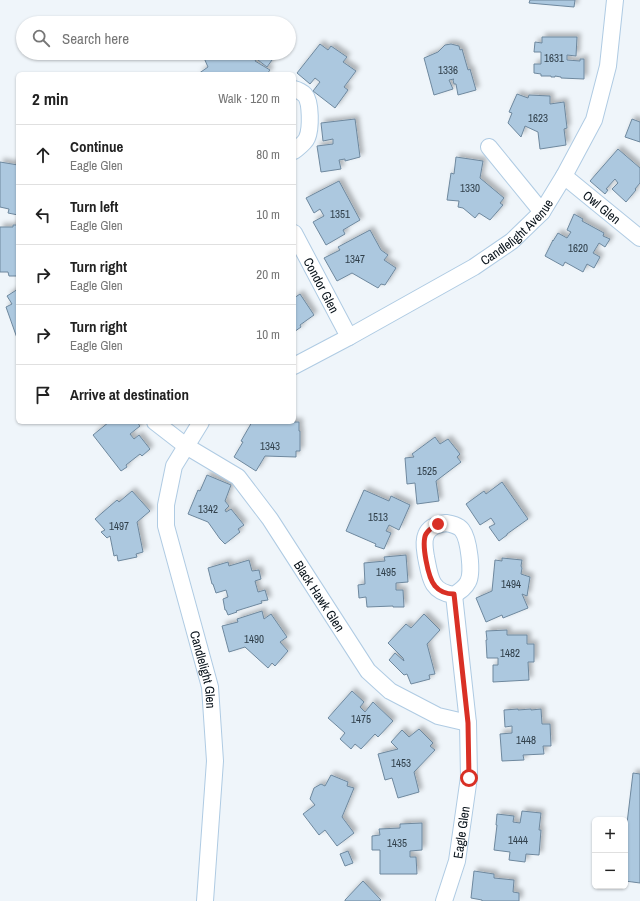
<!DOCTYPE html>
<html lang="en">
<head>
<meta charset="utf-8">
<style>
	:root { --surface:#fff; --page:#f6f6f6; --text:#222; --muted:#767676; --line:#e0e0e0 }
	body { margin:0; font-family:"Archivo Narrow",sans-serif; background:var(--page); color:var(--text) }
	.controls { position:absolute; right:12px; bottom:12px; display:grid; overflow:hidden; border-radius:6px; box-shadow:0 1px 3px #0004 }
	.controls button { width:36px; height:36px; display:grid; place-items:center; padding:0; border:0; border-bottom:1px solid var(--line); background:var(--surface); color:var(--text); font:20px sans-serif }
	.stop { position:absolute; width:12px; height:12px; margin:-9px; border:3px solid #d93025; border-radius:50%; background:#fff }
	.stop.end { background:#d93025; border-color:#fff; box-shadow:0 1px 4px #0008 }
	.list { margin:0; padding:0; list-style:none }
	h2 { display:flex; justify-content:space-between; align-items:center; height:52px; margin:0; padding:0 16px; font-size:17px }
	h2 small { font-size:13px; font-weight:400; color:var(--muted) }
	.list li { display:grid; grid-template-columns:26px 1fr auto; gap:12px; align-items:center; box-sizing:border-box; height:60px; padding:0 16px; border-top:1px solid var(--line) }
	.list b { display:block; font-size:15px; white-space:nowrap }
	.list p { margin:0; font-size:13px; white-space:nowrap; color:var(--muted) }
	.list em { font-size:13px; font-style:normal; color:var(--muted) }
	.icon { flex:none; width:22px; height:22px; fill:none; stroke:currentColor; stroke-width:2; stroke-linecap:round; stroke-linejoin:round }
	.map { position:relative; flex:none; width:640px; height:901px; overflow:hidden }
	.search { position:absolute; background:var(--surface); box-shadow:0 1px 3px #0004; left:16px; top:16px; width:280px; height:44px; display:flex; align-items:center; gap:10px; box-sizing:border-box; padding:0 14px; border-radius:22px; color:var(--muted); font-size:15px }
	.panel { position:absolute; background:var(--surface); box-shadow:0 1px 3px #0004; left:16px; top:72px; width:280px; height:352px; border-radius:6px }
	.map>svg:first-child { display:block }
	.building { fill:#acc8df; stroke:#6e889e; filter:url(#shadow) }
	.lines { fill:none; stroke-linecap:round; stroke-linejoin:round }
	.street-casing { stroke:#afcbe3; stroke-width:18 }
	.street { stroke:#fff; stroke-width:16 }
	.route { stroke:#d93025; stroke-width:5 }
	.labels { text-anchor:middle; stroke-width:3.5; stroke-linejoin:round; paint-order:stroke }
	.number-label { font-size:11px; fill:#31404b }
	.street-label { font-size:13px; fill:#08121a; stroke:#fff }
</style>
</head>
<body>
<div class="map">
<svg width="640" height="901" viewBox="0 0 640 901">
	<defs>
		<filter id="shadow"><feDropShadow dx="3.5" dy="-3.5" stdDeviation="2" flood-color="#0004"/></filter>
	</defs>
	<rect width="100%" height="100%" fill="#eff5fa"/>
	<path class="building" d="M530,0H575L574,7L529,3Z
		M542,37H577L576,56L567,55V60L580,61V59H584V79L561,78V77L555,76V77H551V76H541V74L534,73V64H541V52H534L535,42L542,43Z
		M320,44L328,50L331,46L347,57L343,62L356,71L344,87L348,90L335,108L313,91L320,82L315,78L310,84L297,73Z
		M451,44L459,46L460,50L462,49L468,70L470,69L476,90L458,95L456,84H454L453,80L454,79L449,80L453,89L434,95L424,58L438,52L445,45Z
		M215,53H249L257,58L255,61L270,70L267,74H198L208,67L204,58Z
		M254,53H277L267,67L258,60L260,57Z
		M517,94L528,98L529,95L550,96V104L564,102L567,128L564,129L566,145L540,149L538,132L525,126L521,137L508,123L512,113L509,112Z
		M355,119L360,157L345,161V159L339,160L341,169L321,172L317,146L333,144V139L323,141L321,123Z
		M632,119L640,122V142L625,137Z
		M618,149L640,168V183L635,189L636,190L626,202L612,189L618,183L615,179L606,189L608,190L605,194L590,181Z
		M456,157L483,161L480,178L504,198L500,203L503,205L490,220L479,213L475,218L463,208L458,207L459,201L447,200L451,173L454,174Z
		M0,162L18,165V215L8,213L9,209L0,207Z
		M339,181L360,220L343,230L345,234L326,245L313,222L324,216L320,209L314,213L306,198Z
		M574,214L583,219L582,221L604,233L603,236L610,239L605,247L599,243L593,253L600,257L594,268L587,264L583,272L565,262L563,266L545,256L553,240V241L558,233L567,238L571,232L567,230Z
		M13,225H18V276H9L8,272H0V227H13Z
		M370,230L381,250L388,255L384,260L396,268L385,285L381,284L378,288L352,273L337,281L324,258L340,250L338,247Z
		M18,289V338H17L6,307L12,304L7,296Z
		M300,294L314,315L300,325L301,327L294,332V298Z
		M109,422H137L140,426L130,434L134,439L139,435L150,449L142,456L140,454L126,465L127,467L121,471L93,435Z
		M252,422H299V431H300V451H296V457L265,456L256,471L234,457L243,442L241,441Z
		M435,437L440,444L448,439L460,454L457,457L461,462L436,481L439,501L417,504L415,483L407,484L405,458L414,457L412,454Z
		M207,475L231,485L225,501L229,506L225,510L226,512L231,509L244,525L238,529L240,532L225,544L220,539L208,522L188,514L198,490L200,491Z
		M502,482L528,519L507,534V535L499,541L489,527L495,524L491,518L480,525L466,504L484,491L486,494Z
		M364,490L389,501L391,496L410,505L399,530L389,525L386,531L391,533L384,549L375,546L376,544L346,531Z
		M132,491L150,511L137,522L143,552L136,554L137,557L118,561L117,555L114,556L110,536L107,538L101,532L105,530L95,519L117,500L119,502Z
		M406,555L408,582L396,583V590H403L404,607H393V606L367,607L366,597L359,598L358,585L365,584L364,563L385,561L384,557Z
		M502,558L522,560L521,566L522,568L521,574L530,577L527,596L522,594L528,608L503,618L502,615L486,622L476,598L492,591L495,560L502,561Z
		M249,560L252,571L259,570L261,579L255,581L258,592L265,590L268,600L261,601L262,603L236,611L237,612L228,615L226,610H225L223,599L228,597L226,590L216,593L213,584H212L208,568L228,562L229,566Z
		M262,611L264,619L271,614L287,637L280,642L288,651L275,666L272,663L268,668L245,647L229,652L222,626L238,622L237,619Z
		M424,614L440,630L427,644L435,674L429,675L430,679L411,684L407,674L404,675L389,660L395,653L404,661L403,658L388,643L406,624L411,628Z
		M507,630V635H527V644H534V662H528L529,680L493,682V665H498V658H487L486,640H487L486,631Z
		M352,691L364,702L360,707L365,712L373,702L393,721L378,737L375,734L361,749L355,744L351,749L340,739L345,733L328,718Z
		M518,709V710L531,709V710L541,709L542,724H550L551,746H543L544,754L523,755L524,760L502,761L500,734L512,733V726L505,727L504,710Z
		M419,729L433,743L430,746L435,750L414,772L419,792L398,798L392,778L385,780L378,754L398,749L391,742L402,730L409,737Z
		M633,773L640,774V883L625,881V840Z
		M331,775L348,782L347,786L354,788L342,817L354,833L337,846L325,830L319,835L303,814L315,805L310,799L314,788L321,784L325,786Z
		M522,811L541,813L539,830H541L539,855L526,854L525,862L509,860L510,852L494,850L497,825H496L497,814L514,816L513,822L520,823Z
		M422,823V850L410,851V857H416L417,874H380V850H372V836L380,835L379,829L400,828V824Z
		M348,851L353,863L345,866L340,854Z
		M474,871L494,874V878L514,880L513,892L519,893V901H482V900L471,898Z
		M363,881L381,900L379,901H345V900Z"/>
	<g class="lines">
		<g class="street-casing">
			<g id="street">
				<path d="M294,89C298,90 302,92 305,95C311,102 311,129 307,138C305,143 299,147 294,151"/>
				<path d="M489,147L542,212"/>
				<path id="s1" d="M564,176L640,238"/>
				<path id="s2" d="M294,233L349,337"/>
				<path id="s3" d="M294,366L349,337L474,267L512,241L542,212L564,176L594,120L608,66L615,0"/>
				<path id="s4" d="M155,422L186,446L238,477L270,519L368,671L390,691L438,716L468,723"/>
				<path id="s5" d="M201,422L174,466L166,505V526L210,687L215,761L205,901"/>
				<path d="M446,523C452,524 458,525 462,530C469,539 473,573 468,582C465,588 460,591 454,595C430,592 430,576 426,557C425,550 423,542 426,535C429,527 438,524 446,523Z"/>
				<path id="s6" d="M444,901L457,861L469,777L468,723L454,595"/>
			</g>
		</g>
		<use href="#street" class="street"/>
	</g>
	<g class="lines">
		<path class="route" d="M438,524C433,527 429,529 426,534C421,543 428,578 435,586C440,592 446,594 454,594L468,723L469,778"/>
	</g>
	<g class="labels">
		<g class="number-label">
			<text x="554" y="62">1631</text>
			<text x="448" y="74">1336</text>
			<text x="538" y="122">1623</text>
			<text x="470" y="192">1330</text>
			<text x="340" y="218">1351</text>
			<text x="578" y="252">1620</text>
			<text x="355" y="263">1347</text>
			<text x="270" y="450">1343</text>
			<text x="427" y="475">1525</text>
			<text x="208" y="513">1342</text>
			<text x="378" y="521">1513</text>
			<text x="119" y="530">1497</text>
			<text x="386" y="576">1495</text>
			<text x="511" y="588">1494</text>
			<text x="254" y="643">1490</text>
			<text x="510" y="657">1482</text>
			<text x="361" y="723">1475</text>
			<text x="526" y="744">1448</text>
			<text x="401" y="767">1453</text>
			<text x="518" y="844">1444</text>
			<text x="397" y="847">1435</text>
		</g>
		<g class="street-label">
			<text dy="5" stroke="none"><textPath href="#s1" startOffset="49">Owl Glen</textPath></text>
			<text dy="5" stroke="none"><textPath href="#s3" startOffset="261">Candlelight Avenue</textPath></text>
			<text dy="5" stroke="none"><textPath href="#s2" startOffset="59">Condor Glen</textPath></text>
			<text dy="5" stroke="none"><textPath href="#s4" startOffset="244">Black Hawk Glen</textPath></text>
			<text dy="5" stroke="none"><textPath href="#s5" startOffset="261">Candlelight Glen</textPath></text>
			<text dy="5" stroke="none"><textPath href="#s6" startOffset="71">Eagle Glen</textPath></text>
		</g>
	</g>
</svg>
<div class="controls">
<button>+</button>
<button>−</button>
</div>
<div class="stop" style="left:469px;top:778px"></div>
<div class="stop end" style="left:438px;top:524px"></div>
<div class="search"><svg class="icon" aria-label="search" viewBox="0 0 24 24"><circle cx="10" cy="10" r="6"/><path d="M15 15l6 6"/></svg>Search here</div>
<section class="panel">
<h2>2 min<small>Walk · 120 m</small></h2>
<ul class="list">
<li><svg class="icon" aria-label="ahead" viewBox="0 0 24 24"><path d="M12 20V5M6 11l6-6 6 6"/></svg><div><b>Continue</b><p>Eagle Glen</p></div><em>80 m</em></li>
<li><svg class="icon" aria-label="left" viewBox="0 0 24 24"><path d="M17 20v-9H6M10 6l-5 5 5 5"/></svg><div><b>Turn left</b><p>Eagle Glen</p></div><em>10 m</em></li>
<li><svg class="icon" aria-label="right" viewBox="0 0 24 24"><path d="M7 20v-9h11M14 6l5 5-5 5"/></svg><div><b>Turn right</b><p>Eagle Glen</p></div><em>20 m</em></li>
<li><svg class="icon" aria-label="right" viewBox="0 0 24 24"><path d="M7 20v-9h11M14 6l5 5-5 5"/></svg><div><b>Turn right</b><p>Eagle Glen</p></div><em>10 m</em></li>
<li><svg class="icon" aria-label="arrive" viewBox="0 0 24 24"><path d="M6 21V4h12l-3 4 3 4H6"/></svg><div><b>Arrive at destination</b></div></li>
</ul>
</section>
</div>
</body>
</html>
